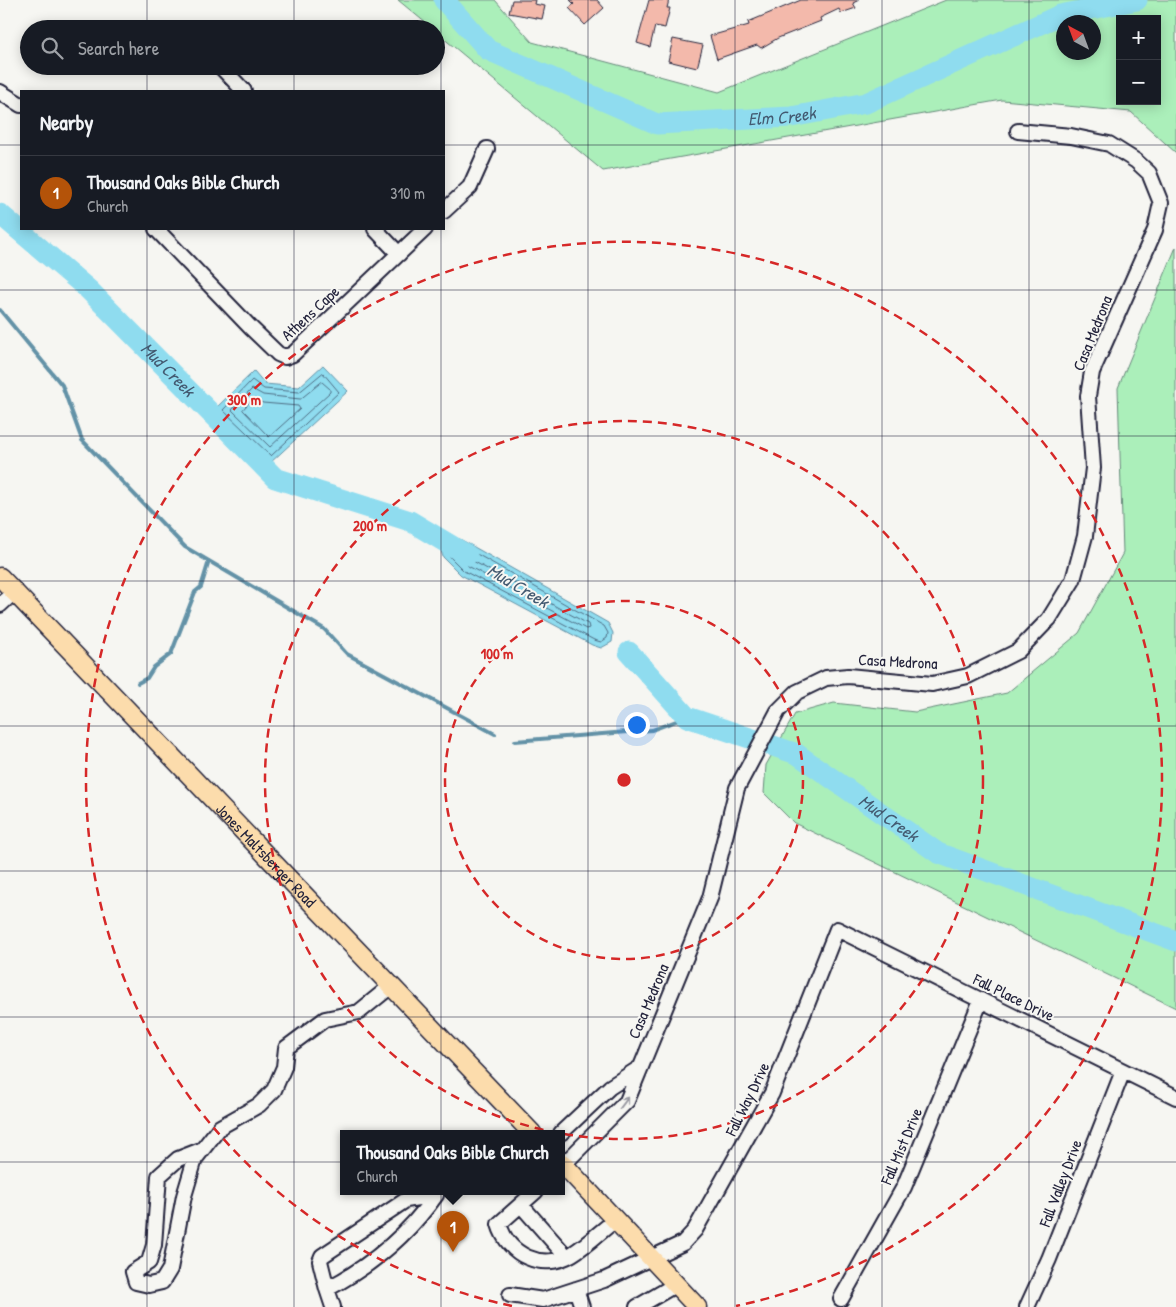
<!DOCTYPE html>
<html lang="en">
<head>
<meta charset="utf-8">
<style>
	:root { --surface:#171b24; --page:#242831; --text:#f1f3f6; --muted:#9ea1a6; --line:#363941; --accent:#b45309 }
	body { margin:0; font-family:"Patrick Hand",sans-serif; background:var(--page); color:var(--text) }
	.controls { position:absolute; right:15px; top:15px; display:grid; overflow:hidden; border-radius:0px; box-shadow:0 2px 12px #0003 }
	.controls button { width:45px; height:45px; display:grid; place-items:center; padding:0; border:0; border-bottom:1px solid var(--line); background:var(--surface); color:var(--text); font:25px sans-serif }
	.compass { position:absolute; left:1056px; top:15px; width:45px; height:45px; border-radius:50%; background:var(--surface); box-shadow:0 2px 12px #0003; rotate:319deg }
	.you { position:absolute; left:636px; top:724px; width:18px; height:18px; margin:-12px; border:4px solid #fff; border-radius:50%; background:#1a73e8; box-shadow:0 0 0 8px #1a73e833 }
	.badge { display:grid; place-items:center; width:32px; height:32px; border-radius:50%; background:var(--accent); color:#fff; font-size:16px; font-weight:700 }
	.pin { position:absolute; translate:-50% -41px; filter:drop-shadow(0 1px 2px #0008) }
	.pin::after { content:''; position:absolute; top:26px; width:18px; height:15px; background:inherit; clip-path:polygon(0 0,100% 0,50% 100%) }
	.popup { position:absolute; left:340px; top:1130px; width:225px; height:65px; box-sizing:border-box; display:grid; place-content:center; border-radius:0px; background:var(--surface); filter:drop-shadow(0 1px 4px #0005); font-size:16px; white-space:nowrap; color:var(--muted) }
	.popup b { font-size:19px; color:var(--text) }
	.popup::after { content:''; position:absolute; left:50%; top:100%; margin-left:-10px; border:10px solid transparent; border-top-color:var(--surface) }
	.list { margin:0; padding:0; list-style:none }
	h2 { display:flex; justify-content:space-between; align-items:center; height:65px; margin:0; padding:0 20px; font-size:21px }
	h2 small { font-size:16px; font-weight:400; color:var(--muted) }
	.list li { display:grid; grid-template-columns:32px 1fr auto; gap:15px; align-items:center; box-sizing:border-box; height:75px; padding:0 20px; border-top:1px solid var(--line) }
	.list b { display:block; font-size:19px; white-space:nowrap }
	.list p { margin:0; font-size:16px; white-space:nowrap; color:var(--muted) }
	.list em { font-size:16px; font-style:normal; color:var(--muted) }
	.icon { flex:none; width:28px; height:28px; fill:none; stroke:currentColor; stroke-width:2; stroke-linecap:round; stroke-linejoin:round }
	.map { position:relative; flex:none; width:1176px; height:1307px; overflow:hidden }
	.search { position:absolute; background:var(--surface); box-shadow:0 2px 12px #0003; left:20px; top:20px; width:425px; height:55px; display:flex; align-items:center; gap:12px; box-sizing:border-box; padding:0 18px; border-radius:28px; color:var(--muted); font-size:19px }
	.panel { position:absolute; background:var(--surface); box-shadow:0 2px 12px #0003; left:20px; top:90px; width:425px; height:140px; border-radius:0px }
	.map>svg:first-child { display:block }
	.green { fill:#abefba; stroke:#66887a; fill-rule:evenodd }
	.water { fill:#8fdcef; stroke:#6392a7 }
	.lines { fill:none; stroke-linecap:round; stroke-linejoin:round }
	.shore { stroke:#4e6c83; stroke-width:1 }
	.stream { stroke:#6392a7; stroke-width:4 }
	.river { stroke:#8fdcef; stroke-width:21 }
	.building { fill:#f3b9ab; stroke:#22223b }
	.minor-casing { stroke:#22223b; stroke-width:18 }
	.major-casing { stroke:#22223b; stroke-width:21 }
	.minor { stroke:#f6f6f2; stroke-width:14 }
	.major { stroke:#fcdcac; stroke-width:18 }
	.oneway { stroke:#9797a0 }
	.grid { fill:none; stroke:#22223b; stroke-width:1; stroke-opacity:0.55 }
	.ring { fill:none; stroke:#d62828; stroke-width:2.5; stroke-dasharray:9 6 }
	.labels { text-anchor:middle; stroke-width:4; stroke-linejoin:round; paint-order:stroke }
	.street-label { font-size:16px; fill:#22223b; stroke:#f6f6f2 }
	.water-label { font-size:18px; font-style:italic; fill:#435a71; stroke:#f6f6f2 }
	.centre { fill:#d62828; stroke:#f6f6f2; stroke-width:2.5 }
	.ring-label { font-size:15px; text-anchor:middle; font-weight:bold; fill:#d62828; stroke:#f6f6f2; stroke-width:4; stroke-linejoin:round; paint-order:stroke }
</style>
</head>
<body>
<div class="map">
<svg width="1176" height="1307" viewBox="0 0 1176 1307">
	<rect width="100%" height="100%" fill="#f6f6f2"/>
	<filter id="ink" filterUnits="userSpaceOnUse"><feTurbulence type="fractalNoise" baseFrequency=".02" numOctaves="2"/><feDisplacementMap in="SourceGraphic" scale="10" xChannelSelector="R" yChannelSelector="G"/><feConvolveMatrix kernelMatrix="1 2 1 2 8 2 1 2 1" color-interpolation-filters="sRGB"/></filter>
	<g filter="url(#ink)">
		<path class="green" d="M398,0H495L532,42L719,92L946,0H1176V153L1131,112L1002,100L603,171L436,32V29H433ZM1120,19H1157V101H1120ZM1064,22H1094V52H1064Z
			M1176,247V1008L794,823L764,793L766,765L795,714L834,703L915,712L1007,693L1079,633L1123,553L1118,388Z"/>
		<path class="water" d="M323,365L348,391L269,464L215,409L254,371L265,384L299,387Z
			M446,537L460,539L608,623L613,633L612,642L601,648L592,645L461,575L443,557L440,547Z"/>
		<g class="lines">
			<path class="shore" d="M323,373L339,392L271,456L223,410L252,380L264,389L299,392Z
				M322,382L330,389V392L270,447L232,410L252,389L263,395L300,399Z
				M253,399L263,403L298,406L300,409L269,437L243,410Z
				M449,543L459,544L604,626L608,633L607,638L601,642L594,640L464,571L448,555L446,547Z
				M460,554L588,624L589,628L586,629L468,566L460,557Z"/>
			<path class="stream" d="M0,310L62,385L82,440L185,547L324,629L347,654L495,734
				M138,683L147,678L154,667L171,654L195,592L201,587L209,561
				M515,741L652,730L687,717"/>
			<g class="river">
				<path id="s1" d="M444,0L488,50L657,124L791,117L866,103L1060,15L1137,0"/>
				<path id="s2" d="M0,214L89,290L275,478L410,521L467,555"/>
				<path id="s3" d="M629,652L687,717L797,754L938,853L1176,941"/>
			</g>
		</g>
		<path class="building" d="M512,0H535L534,4L545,6L542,19L509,13Z
			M570,0H597L604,8L585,25L569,8L574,4Z
			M649,0H669L667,8H670L665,28L655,26L650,47L637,43Z
			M801,0H859L853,3L856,8L841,13L839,9L820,18L821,21L778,38L761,48L757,45L717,59L710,36L749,25L748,22Z
			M673,39L703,45L697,68L668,61Z"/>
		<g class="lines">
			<g class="minor-casing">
				<path id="minor" d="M220,66L244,91
					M0,92L21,105
					M444,211L470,187L487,149
					M156,229L251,328L278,354L285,357L293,354L425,229
					M375,229L399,254
					M0,605L14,592
					M561,1133L610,1087L638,1069
					M201,1150L178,1159L159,1176L154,1245L149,1262L133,1272L136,1282L149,1285L162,1282L170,1269L184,1196L195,1159L220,1127L259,1105L274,1090L284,1067L286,1048L325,1019L359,1012L391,986
					M562,1166L627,1101L710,898L737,788L778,711L797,692L826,678L848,676L932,684L968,676L1018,651L1049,619L1073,580L1085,536L1093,468L1088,396L1092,372L1155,230L1161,203L1149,173L1136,161L1109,144L1071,136L1018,131
					M536,1191L499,1224C508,1255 542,1272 572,1254C587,1245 600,1232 614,1221
					M436,1195L406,1200L322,1256L320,1261L327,1289C371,1266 407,1236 436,1195L437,1191
					M521,1205L566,1256
					M327,1289L333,1307
					M576,1289L582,1307
					M510,1295L543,1300L604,1280L683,1243L695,1230L772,1093L837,929L1176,1097
					M841,1299L904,1187L981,1000
					M637,1307L675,1285
					M1027,1307L1049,1259L1123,1071"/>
			</g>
			<g class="major-casing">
				<g id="major">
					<path id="s4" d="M0,577L532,1133"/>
					<path d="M562,1163L697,1307"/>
				</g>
			</g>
			<use href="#minor" class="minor"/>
			<use href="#major" class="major"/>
		</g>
		<defs><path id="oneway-shaft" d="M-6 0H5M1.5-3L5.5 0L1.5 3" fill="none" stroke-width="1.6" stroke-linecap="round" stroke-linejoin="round" transform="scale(1.25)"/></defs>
		<use class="oneway" href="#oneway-shaft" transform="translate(624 1103) rotate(-53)"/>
	</g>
	<path class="grid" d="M147,0V29M294,0V29M441,0V91M588,0V1307M735,0V1307M882,0V1307M1029,0V1307M147,66V91M294,66V91M0,145H21M444,145H1176M147,229V1307M294,229V1307M441,229V1307M0,290H1176M0,436H1176M0,581H1176M0,726H1176M0,871H1176M0,1017H1176M0,1162H1176"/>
	<g class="ring">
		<circle cx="624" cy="780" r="179"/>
		<circle cx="624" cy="780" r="359"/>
		<path d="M512 1306A538 538 0 1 1 736 1306"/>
	</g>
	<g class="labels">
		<g class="street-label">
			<text transform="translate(310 313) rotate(-43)" y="6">Athens Cape</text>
			<text transform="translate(1092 333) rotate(-68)" y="6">Casa Medrona</text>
			<text transform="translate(898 661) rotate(3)" y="6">Casa Medrona</text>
			<text dy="6" stroke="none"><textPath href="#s4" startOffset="385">Jones Maltsberger Road</textPath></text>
			<text transform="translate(1014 997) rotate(26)" y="6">Fall Place Drive</text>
			<text transform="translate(648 1001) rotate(-67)" y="6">Casa Medrona</text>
			<text transform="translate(747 1099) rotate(-64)" y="6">Fall Way Drive</text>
			<text transform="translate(901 1146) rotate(-67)" y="6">Fall Mist Drive</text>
			<text transform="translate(1060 1183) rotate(-69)" y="6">Fall Valley Drive</text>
		</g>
		<g class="water-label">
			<text dy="6" stroke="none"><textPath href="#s1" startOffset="376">Elm Creek</textPath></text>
			<text dy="6" stroke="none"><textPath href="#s2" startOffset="229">Mud Creek</textPath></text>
			<text transform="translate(518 586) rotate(31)" y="6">Mud Creek</text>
			<text dy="6" stroke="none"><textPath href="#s3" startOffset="315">Mud Creek</textPath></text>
		</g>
	</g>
	<circle cx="624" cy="780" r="8" class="centre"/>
	<g class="ring-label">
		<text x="244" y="405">300 m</text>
		<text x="370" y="531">200 m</text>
		<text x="497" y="659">100 m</text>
	</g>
</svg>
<div class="controls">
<button>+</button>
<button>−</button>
</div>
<svg class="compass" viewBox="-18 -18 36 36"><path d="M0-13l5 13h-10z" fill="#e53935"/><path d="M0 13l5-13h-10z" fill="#9ea1a6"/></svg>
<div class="you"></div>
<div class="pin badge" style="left:453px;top:1252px">1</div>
<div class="popup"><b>Thousand Oaks Bible Church</b>Church</div>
<div class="search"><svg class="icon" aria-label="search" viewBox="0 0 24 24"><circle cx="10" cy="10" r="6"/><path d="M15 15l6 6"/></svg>Search here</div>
<section class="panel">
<h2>Nearby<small></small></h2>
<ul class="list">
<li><span class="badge">1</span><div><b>Thousand Oaks Bible Church</b><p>Church</p></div><em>310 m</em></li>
</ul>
</section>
</div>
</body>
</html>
